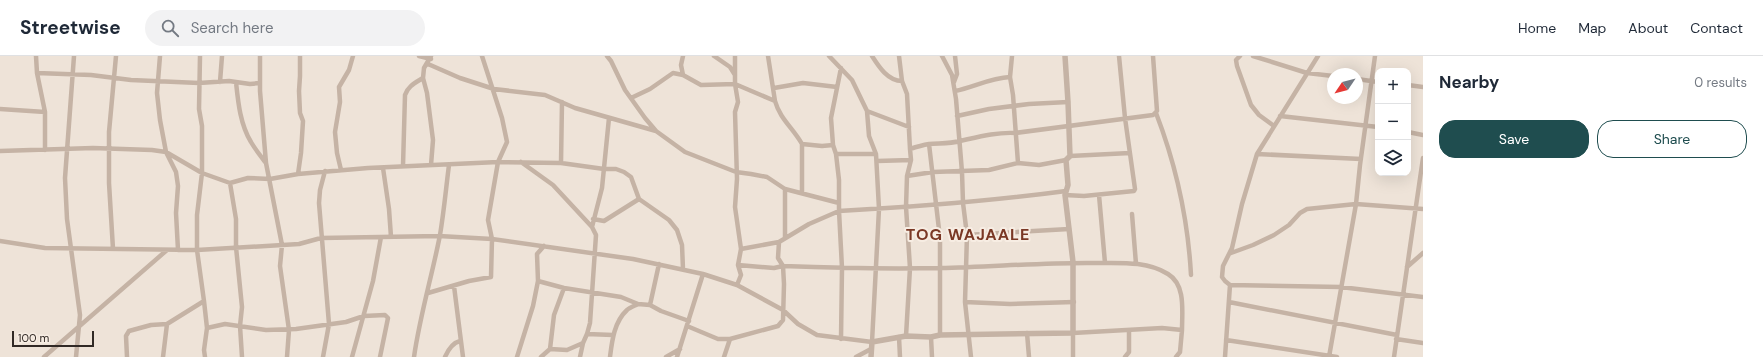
<!DOCTYPE html>
<html lang="en">
<head>
<meta charset="utf-8">
<style>
	:root { --surface:#fff; --page:#f2f2f3; --text:#1f2937; --muted:#747a83; --line:#e0e1e3; --accent:#1f4d4f }
	body { margin:0; font-family:"DM Sans",sans-serif; background:var(--page); color:var(--text) }
	.controls { position:absolute; right:12px; top:12px; display:grid; overflow:hidden; border-radius:8px; box-shadow:0 4px 16px #0002 }
	.controls button { width:36px; height:36px; display:grid; place-items:center; padding:0; border:0; border-bottom:1px solid var(--line); background:var(--surface); color:var(--text); font:20px sans-serif }
	.compass { position:absolute; left:1327px; top:12px; width:36px; height:36px; border-radius:50%; background:var(--surface); box-shadow:0 4px 16px #0002; rotate:235deg }
	.scale { position:absolute; left:12px; bottom:10px; width:82px; box-sizing:border-box; padding-left:4px; border:2px solid #312925; border-top:0; font-size:11px; line-height:14px; white-space:nowrap; color:#312925; -webkit-text-stroke:3px #f7ede3; paint-order:stroke }
	.list { margin:0; padding:0; list-style:none }
	h2 { display:flex; justify-content:space-between; align-items:center; height:52px; margin:0; padding:0 16px; font-size:17px }
	h2 small { font-size:13px; font-weight:400; color:var(--muted) }
	.actions { display:flex; gap:8px; padding:12px 16px }
	.actions a { flex:1; padding:9px 0; border:1px solid var(--accent); border-radius:16px; text-align:center; font-size:14px; color:var(--accent) }
	.actions .main { background:var(--accent); color:#fff }
	.icon { flex:none; width:22px; height:22px; fill:none; stroke:currentColor; stroke-width:2; stroke-linecap:round; stroke-linejoin:round }
	.map { position:relative; flex:none; width:1423px; height:301px; overflow:hidden }
	header { display:flex; align-items:center; gap:24px; box-sizing:border-box; height:56px; padding:0 20px; background:var(--surface); border-bottom:1px solid var(--line) }
	header strong { font-size:19px }
	nav { display:flex; gap:22px; margin-inline-start:auto; font-size:14px }
	.search { width:280px; height:36px; background:var(--page); display:flex; align-items:center; gap:10px; box-sizing:border-box; padding:0 14px; border-radius:22px; color:var(--muted); font-size:15px }
	main { display:flex }
	aside { flex:1; background:var(--surface) }
	.map>svg:first-child { display:block }
	.lines { fill:none; stroke-linecap:round; stroke-linejoin:round }
	.minor { stroke:#c5b3a5; stroke-width:4.5 }
	.tertiary { stroke:#c5b3a5; stroke-width:5.5 }
	.labels { text-anchor:middle; stroke-width:4; stroke-linejoin:round; paint-order:stroke }
	.district-label { font-size:16px; font-weight:bold; letter-spacing:1px; fill:#7a3825; stroke:#f7ede3 }
</style>
</head>
<body>
<header>
<strong>Streetwise</strong>
<div class="search"><svg class="icon" aria-label="search" viewBox="0 0 24 24"><circle cx="10" cy="10" r="6"/><path d="M15 15l6 6"/></svg>Search here</div>
<nav><a>Home</a><a>Map</a><a>About</a><a>Contact</a></nav>
</header>
<main>
<div class="map">
<svg width="1423" height="301" viewBox="0 0 1423 301">
	<rect width="100%" height="100%" fill="#eee3d8"/>
	<g class="lines">
		<path class="minor" d="M36,0L37,17L45,56V94
			M74,0L65,122L67,163L80,259L76,301
			M160,0L157,37L160,64L166,96L176,116L178,130L176,157L178,194
			M200,0L199,53L202,70V117L197,159V194L204,245
			M260,0V35L266,107L282,189L280,210L289,274L287,301
			M419,0L431,3
			M607,0L611,5L625,34L645,62L656,75L685,96L736,116L751,118L767,121L785,133L839,147
			M714,0L730,11L735,19
			M735,0V28L738,46L735,56L737,123L735,151L741,193L738,209L741,219L737,229
			M768,0L775,45
			M829,0L852,24L867,55L909,71
			M872,0C879,11 888,25 902,25
			M899,0L902,25L907,38L910,93L911,104L907,120L906,151L910,212L906,280
			M942,0L952,19L956,43L962,116L963,147L967,179L965,246L971,301
			M1012,0L1010,21L1013,39L1018,107
			M1240,0L1236,4L1237,10L1251,49L1259,59L1274,70
			M1253,0L1307,17L1333,20
			M1318,0L1257,98L1242,148L1232,192L1223,210L1222,221L1225,225L1230,229L1341,231L1423,241
			M428,8L460,22L494,33L545,39L575,52L656,75
			M841,12L831,62L833,89L836,98L839,124V155L842,212L841,283
			M37,17L91,19L131,24L199,27L229,25L250,28L260,27
			M683,19L701,29L735,28L775,45C780,63 793,72 802,88L822,90L833,89
			M1357,23L1378,26
			M220,26L222,0
			M236,26C238,45 240,68 251,86C255,93 260,99 265,106
			M954,26L957,18L955,0
			M1408,29L1423,31
			M774,32L803,27L837,31
			M955,35C974,31 990,22 1010,21
			M631,42L650,33L673,17L683,19L681,9L683,0
			M0,53L45,56
			M1156,57C1176,109 1188,164 1191,219
			M957,60L989,53L1029,48L1068,46
			M1280,60L1378,71
			M1408,76L1423,79
			M929,88L940,182V279
			M910,93C916,91 923,89 929,88C939,87 949,88 960,85C978,81 996,76 1015,77L1153,59L1157,55L1153,0
			M0,95L93,92L152,94L166,96L202,117L230,127L248,122L270,123L298,118L368,112L498,106L561,107L562,46
			M836,98H876
			M1257,98L1361,103
			M1070,100L1130,97
			M877,105L911,104
			M521,106L553,129L592,171L596,179L590,267L587,278L583,287L580,301
			M561,107L604,113H616L624,116L631,121L639,143L669,164L677,174L682,189L683,213
			M431,109L433,84L427,37L423,22L424,12L431,0
			M403,110L405,39C408,30 415,27 423,22
			M383,112L389,153L391,181
			M341,114L337,97L335,76L340,46L339,31L349,14L353,0
			M298,118L301,97L303,65L300,57L299,35L300,20V0
			M907,120L933,116L989,114L1018,107L1039,109L1066,104
			M230,127L236,163V191L242,251L240,270L242,301
			M785,133V182
			M802,137V88
			M1065,139L1084,140L1134,135L1135,133L1125,62L1119,0
			M1099,139L1105,207
			M1132,158L1136,208
			M593,163L604,165L639,143
			M592,171L602,132L609,62
			M967,179L1069,173
			M0,185L45,192L197,194L299,188L321,182L439,180L492,183L633,203L703,218L737,229L783,254L798,268L817,279L872,286L879,153L876,98L869,80L867,55
			M113,193L109,127V76L116,0
			M741,193L779,186
			M1231,197L1253,189L1274,179L1289,169L1300,157L1307,153L1356,148L1423,153
			M738,209L774,212L783,210C836,212 888,213 940,212C993,211 1045,206 1097,207C1121,207 1147,205 1168,218C1186,229 1182,255 1182,274L1162,272L1073,277V301
			M1407,211L1423,197
			M538,225L564,232L621,241L638,248L650,249L661,255L689,265
			M454,230L463,301
			M428,237L469,225L491,221L492,183L488,164L498,106L507,86L502,62L482,0
			M965,246L1010,248L1074,246
			M1229,246L1397,279
			M650,249L659,208
			M687,270L718,283H730L778,270L783,264L784,228L783,210L778,202L779,186L809,168L839,155C915,151 991,145 1066,135
			M1027,277L1029,301
			M587,278L613,279
			M899,281L900,301
			M931,281L932,301
			M1396,283L1423,287
			M1226,284L1337,301
			M550,293L567,294L583,287
			M44,301L167,194
			M127,301L126,280L129,275L151,269L167,268L204,245L207,272L225,268L266,274L296,273L346,266L364,260L385,259L388,262L380,301
			M163,301L167,268
			M205,301L204,294L207,272
			M323,301L329,268L319,147L320,134L325,115
			M352,301L373,225L381,181
			M414,301C420,259 432,220 440,179C444,155 446,132 449,109
			M445,301C448,294 452,287 460,285
			M517,301L533,250L538,225L537,198L544,190
			M541,301L550,293L554,259L564,232
			M610,301C612,285 614,266 627,254C629,252 634,250 638,248
			M666,301L680,293
			M677,301L703,218
			M724,301L730,283
			M856,301L871,293
			M1125,301L1129,296V274
			M1176,301L1180,296L1182,274
			M1225,301L1230,229
			M1329,301L1356,148L1360,109L1375,0
			M1394,301L1423,102"/>
		<path class="tertiary" d="M871,301L872,286L906,280L931,281L940,279L1073,277V206L1065,139L1068,129L1066,104L1070,100L1068,46L1065,0"/>
	</g>
	<g class="labels">
		<g class="district-label">
			<text x="968" y="184">TOG WAJAALE</text>
		</g>
	</g>
</svg>
<div class="controls">
<button>+</button>
<button>−</button>
<button><svg class="icon" aria-label="layers" viewBox="0 0 24 24"><path d="M12 4l9 5-9 5-9-5zM3 14l9 5 9-5"/></svg></button>
</div>
<svg class="compass" viewBox="-18 -18 36 36"><path d="M0-13l5 13h-10z" fill="#e53935"/><path d="M0 13l5-13h-10z" fill="#747a83"/></svg>
<div class="scale">100 m</div>
</div>
<aside>
<h2>Nearby<small>0 results</small></h2>
<ul class="list">
</ul>
<div class="actions"><a class="main">Save</a><a>Share</a></div>
</aside>
</main>
</body>
</html>
